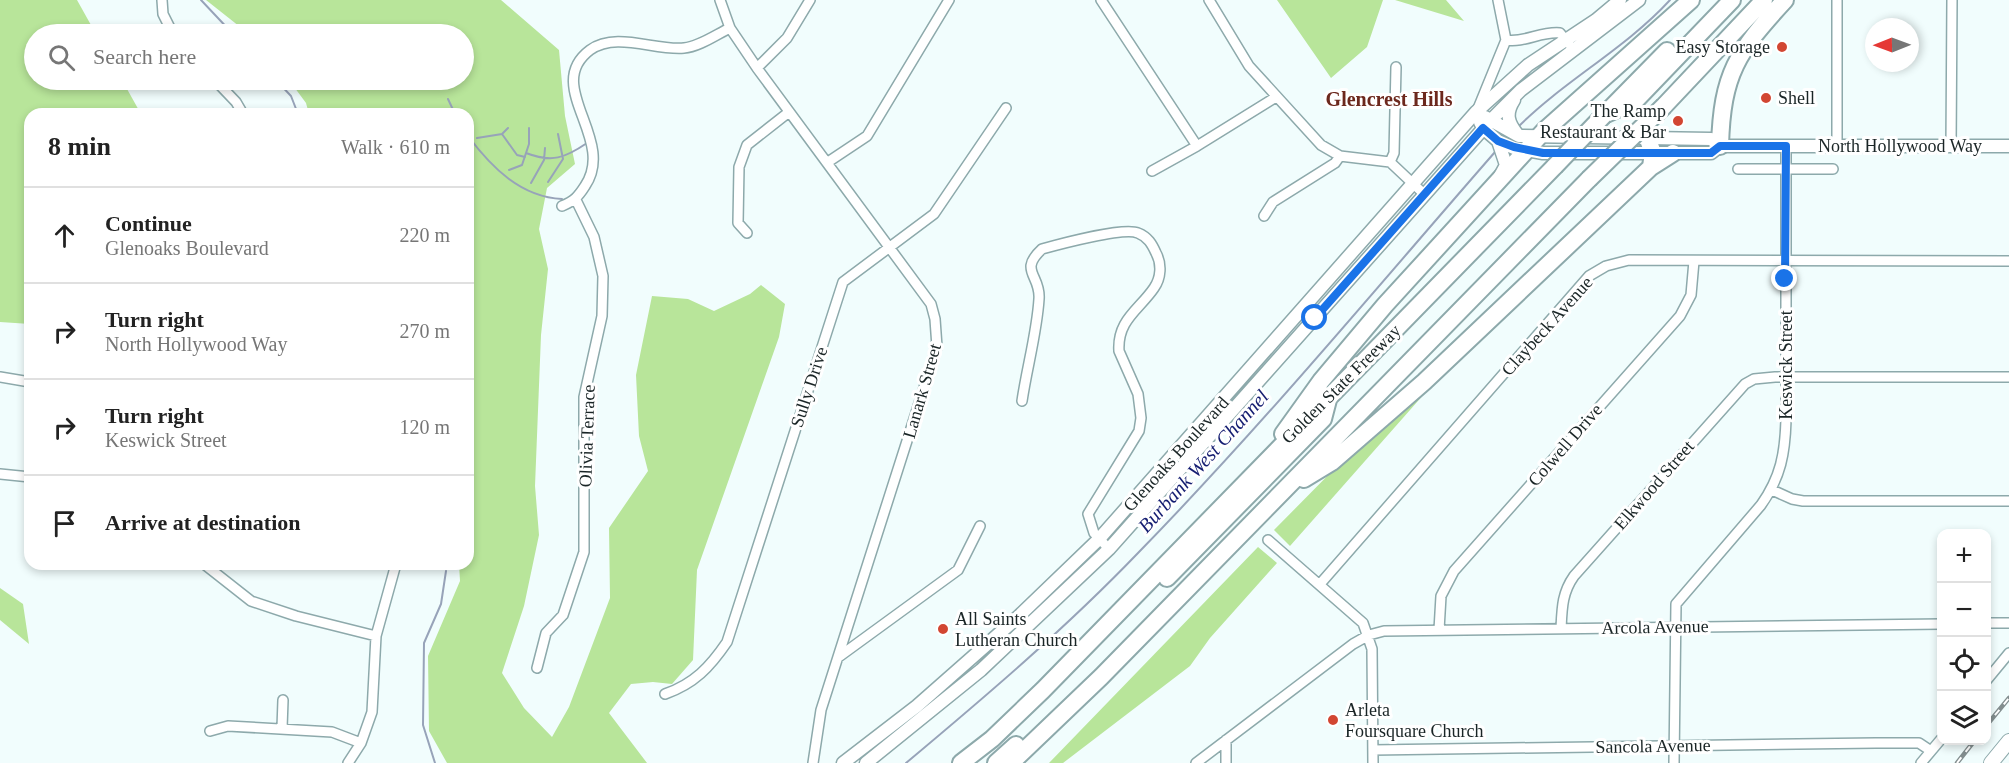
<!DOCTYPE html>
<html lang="en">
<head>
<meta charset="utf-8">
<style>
	:root { --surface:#fff; --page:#f6f6f6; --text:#222; --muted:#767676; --line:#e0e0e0 }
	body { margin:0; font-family:"Times New Roman",serif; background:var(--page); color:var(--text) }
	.controls { position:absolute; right:18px; bottom:18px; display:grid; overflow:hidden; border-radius:12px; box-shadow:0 3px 9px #0003 }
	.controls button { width:54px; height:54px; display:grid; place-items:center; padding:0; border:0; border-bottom:2px solid var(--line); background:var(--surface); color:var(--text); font:30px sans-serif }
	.compass { position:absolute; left:1865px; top:18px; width:54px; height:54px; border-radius:50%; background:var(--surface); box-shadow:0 3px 9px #0003; rotate:269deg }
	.stop { position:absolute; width:18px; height:18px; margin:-14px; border:4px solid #1a73e8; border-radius:50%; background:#fff }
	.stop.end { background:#1a73e8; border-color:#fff; box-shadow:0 2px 6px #0008 }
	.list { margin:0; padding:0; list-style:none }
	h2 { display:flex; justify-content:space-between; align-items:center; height:78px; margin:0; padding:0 24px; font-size:26px }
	h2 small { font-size:20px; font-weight:400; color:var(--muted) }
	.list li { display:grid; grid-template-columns:39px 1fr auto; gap:18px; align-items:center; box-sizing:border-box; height:96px; padding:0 24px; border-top:2px solid var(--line) }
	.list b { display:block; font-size:22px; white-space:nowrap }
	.list p { margin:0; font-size:20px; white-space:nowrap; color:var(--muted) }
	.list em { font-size:20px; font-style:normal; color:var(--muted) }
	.icon { flex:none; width:33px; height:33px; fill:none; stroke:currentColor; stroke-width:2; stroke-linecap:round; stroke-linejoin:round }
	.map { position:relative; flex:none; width:2009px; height:763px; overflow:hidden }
	.search { position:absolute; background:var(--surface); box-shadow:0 3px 9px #0003; left:24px; top:24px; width:450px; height:66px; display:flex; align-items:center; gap:15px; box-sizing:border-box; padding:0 21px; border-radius:33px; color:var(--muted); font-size:22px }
	.panel { position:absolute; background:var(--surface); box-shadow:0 3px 9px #0003; left:24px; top:108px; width:450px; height:462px; border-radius:18px }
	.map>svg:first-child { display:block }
	.green { fill:#b8e59a }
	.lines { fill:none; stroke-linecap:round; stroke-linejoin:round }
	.stream { stroke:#97a3b9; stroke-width:2 }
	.minor-casing { stroke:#8da9ab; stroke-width:12 }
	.secondary-casing { stroke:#8da9ab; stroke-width:15 }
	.primary-casing { stroke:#8da9ab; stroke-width:16 }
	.motorway-casing { stroke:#8da9ab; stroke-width:20 }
	.minor { stroke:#fff; stroke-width:9 }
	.secondary { stroke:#fff; stroke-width:12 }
	.primary { stroke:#fff; stroke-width:14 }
	.motorway { stroke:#fff; stroke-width:16 }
	.rail-casing { stroke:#838e8f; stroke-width:4.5 }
	.rail { stroke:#fff; stroke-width:2; stroke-dasharray:7; stroke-linecap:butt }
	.motorway-bridge-casing { stroke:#8da9ab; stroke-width:20; stroke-linecap:butt }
	.motorway-bridge { stroke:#fff; stroke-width:16 }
	.route { stroke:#1a73e8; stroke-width:8 }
	.poi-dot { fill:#d24632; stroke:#fff; stroke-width:2 }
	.labels { text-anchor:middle; stroke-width:6; stroke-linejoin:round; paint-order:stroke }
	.poi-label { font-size:18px; fill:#1a2526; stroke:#fff; text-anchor:start }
	.street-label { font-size:18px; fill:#1a2526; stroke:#fff }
	.neighbourhood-label { font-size:20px; font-weight:bold; fill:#6c281d; stroke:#fff }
	.water-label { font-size:20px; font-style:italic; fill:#141d71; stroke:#fff }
</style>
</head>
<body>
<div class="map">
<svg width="2009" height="763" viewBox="0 0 2009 763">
	<rect width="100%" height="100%" fill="#f1fdfd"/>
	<path class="green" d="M0,0H77L96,34H34V80H122L141,114H30V324L0,322Z
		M206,0H501L559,50L565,116L575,164L547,188L539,229L548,269L541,335L535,486L539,535L524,606L502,673L524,708L552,737L569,707L610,598L609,528L648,471L639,436L636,375L652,296L688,299L714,311L750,294L761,285L785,304L779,337L697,570L693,660L672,684L653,682L631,684L609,713L647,763H447L429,731L428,656L460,581L459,564H468V114H309L306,103L289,80H464V34H249Z
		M1277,0H1383L1367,47L1331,78Z
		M1395,0H1446L1464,21Z
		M1425,393L1290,546L1274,530L1349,454Z
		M1258,547L1277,563L1210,638L1190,666L1063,763H1049Z
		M0,588L23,604L29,644L0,620Z"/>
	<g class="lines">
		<path class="stream" d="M201,0L233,34
			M276,80L291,96L298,114
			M448,99L455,114
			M1518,127C1565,80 1625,49 1670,0
			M502,134L517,155L525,157
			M468,136C492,168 521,197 562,199
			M477,138L502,134L508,128
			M526,153C552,163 565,158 587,143
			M509,170L522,165L529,144V128
			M548,182L563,159L558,134
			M531,183L544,160L545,148
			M435,763L423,725L424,643L441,604L446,571
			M906,763C986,696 1066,628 1138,553C1263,425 1378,286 1495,152"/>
		<g class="minor-casing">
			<path id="minor" d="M162,0L163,14L173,34
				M720,0L730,28L757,68L931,304L935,319L937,347L821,710L813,763
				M1101,0L1197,146
				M1209,0L1249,66L1321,145L1340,156L1390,162L1424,194
				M1837,0V146
				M1506,40C1525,43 1541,31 1560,33L1569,44
				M757,68L787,38L810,0
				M215,80L236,102L243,114
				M1477,111L1506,40L1498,0
				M1951,146L1952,0
				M828,162L867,136L949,0
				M1390,162L1394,153L1396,67
				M1738,169H1833
				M1152,171L1197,146L1276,97
				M562,206C574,201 578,197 585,186C617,139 542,86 590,50C616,31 655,51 684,48C699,47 717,34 730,28
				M1264,216L1273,202L1335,163L1340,156
				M747,233L738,223L739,167L747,145L789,112
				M0,377L30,382
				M1022,401C1027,367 1037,332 1039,299C1041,275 1018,271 1042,249C1060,244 1124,227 1138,233C1148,237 1152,244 1156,253C1162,264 1161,278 1154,288C1139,310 1117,320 1119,351L1138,394L1141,418L1139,431L1088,514L1094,533L1109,549
				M0,474L30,477
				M1772,490L1792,499L1803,501H2009
				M1268,540L1363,623L1372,649L1373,763
				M204,564L251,601L296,616L376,636
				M1320,584L1589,276L1606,266L1629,260L2009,261
				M1986,623H2009
				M1561,629C1562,608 1562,593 1574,576L1745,384L1754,379L1775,377H2009
				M1439,630L1441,596L1454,571L1680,316L1691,295L1694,261
				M840,656L958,570L980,526
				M537,668L546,633L563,615L584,552V397L602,316L603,276L594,237L576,200
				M1986,681L2009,653
				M665,694C694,684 710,667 727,642L843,282L934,214L1006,108
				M282,728L283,700
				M210,731L228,726L332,732L361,743
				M1373,750L1876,743H1919L1931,751
				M348,763L361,743L372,712L376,636L396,564
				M1196,763L1353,644L1369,635L1384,631L1942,624
				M1226,763V740
				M1674,763L1676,604L1761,505C1781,477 1785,453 1786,420V146
				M1921,763L1942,738"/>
		</g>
		<g class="secondary-casing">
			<path id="secondary" d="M1514,100C1505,114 1508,123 1518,135
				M1485,117L1519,136L1711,139L1720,146H2009
				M1480,122L1483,128L1498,141L1514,148L1543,153H1711L1720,146
				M1498,141L1506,165L1500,176
				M843,763L917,706L1018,617L1099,539L1476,112L1528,65L1596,20L1620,0
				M866,763L981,670L1109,549L1491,120L1521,90L1639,0"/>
		</g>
		<g class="primary-casing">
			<path id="primary" d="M1991,763L2009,741"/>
		</g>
		<g class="motorway-casing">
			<path id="motorway" d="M1664,106L1764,0
				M1611,108L1667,51
				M1604,115L1635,101L1732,0
				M1647,137L1653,153L1651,167
				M1720,146C1722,74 1737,52 1785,0
				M1283,434L1321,381L1385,305L1544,131L1691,0
				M1304,479L1332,462L1424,382L1651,167L1673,153
				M1167,578L1323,419L1329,396
				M961,763L992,739L1043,690L1555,166
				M996,763L1016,745
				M1011,763L1101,677L1589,179"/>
		</g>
		<use href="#minor" class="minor"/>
		<use href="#secondary" class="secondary"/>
		<use href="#primary" class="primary"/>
		<use href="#motorway" class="motorway"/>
		<g class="rail-casing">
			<path id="rail" d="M1986,726L2009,698
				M1957,763L1975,740"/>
		</g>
		<use href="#rail" class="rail"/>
		<g class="motorway-bridge-casing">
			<path id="motorway-bridge" d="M1555,166L1604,115
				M1589,179L1664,106"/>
		</g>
		<use href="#motorway-bridge" class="motorway-bridge"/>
	</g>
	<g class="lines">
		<path class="route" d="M1315,318L1483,128L1498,141L1514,147L1543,153H1711L1720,146H1786L1785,279"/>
	</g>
	<g class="poi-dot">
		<circle cx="1782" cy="47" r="6"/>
		<circle cx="1766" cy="98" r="6"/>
		<circle cx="1678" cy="121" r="6"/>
		<circle cx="943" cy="629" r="6"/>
		<circle cx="1333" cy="720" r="6"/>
	</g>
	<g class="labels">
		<g class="poi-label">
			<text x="1770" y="53" text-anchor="end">Easy Storage</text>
			<text x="1778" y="104">Shell</text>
			<text x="1666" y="117" text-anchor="end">The Ramp<tspan x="1666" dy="21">Restaurant &amp; Bar</tspan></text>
			<text x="955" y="625">All Saints<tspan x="955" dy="21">Lutheran Church</tspan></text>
			<text x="1345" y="716">Arleta<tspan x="1345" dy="21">Foursquare Church</tspan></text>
		</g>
		<g class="street-label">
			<text x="1900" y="152">North Hollywood Way</text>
			<text transform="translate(1547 326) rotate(-48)" y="6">Claybeck Avenue</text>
			<text transform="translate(1786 365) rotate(-90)" y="6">Keswick Street</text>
			<text transform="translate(1341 384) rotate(-45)" y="6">Golden State Freeway</text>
			<text transform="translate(809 387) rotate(-72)" y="6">Sully Drive</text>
			<text transform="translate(922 391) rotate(-74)" y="6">Lanark Street</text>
			<text transform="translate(587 436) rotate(-88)" y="6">Olivia Terrace</text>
			<text transform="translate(1565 445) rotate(-49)" y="6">Colwell Drive</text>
			<text transform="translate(1176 454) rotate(-48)" y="6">Glenoaks Boulevard</text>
			<text transform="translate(1654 485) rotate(-49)" y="6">Elkwood Street</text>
			<text transform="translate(1655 627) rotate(-1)" y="6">Arcola Avenue</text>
			<text transform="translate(1653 746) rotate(-1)" y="6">Sancola Avenue</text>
		</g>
		<g class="neighbourhood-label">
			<text x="1389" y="106">Glencrest Hills</text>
		</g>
		<g class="water-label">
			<text transform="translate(1203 461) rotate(-48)" y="7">Burbank West Channel</text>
		</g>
	</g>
</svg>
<div class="controls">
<button>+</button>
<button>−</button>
<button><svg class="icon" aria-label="locate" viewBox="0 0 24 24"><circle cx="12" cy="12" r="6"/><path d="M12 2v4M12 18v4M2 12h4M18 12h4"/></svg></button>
<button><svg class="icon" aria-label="layers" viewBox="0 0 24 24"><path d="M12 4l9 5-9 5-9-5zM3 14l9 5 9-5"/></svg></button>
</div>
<svg class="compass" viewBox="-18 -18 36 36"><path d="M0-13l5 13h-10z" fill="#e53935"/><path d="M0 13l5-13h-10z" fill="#767676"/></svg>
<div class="stop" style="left:1315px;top:318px"></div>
<div class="stop end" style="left:1785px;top:279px"></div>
<div class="search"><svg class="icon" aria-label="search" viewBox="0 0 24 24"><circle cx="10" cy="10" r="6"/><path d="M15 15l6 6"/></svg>Search here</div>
<section class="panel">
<h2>8 min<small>Walk · 610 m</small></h2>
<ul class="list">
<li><svg class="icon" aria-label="ahead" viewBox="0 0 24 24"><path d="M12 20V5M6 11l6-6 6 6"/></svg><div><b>Continue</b><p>Glenoaks Boulevard</p></div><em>220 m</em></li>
<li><svg class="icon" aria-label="right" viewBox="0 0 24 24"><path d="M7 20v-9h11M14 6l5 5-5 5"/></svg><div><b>Turn right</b><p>North Hollywood Way</p></div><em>270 m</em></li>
<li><svg class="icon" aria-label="right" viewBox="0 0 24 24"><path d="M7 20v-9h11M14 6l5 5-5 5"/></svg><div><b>Turn right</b><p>Keswick Street</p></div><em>120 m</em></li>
<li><svg class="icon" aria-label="arrive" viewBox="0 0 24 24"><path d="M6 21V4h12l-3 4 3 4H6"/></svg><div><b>Arrive at destination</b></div></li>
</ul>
</section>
</div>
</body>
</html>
